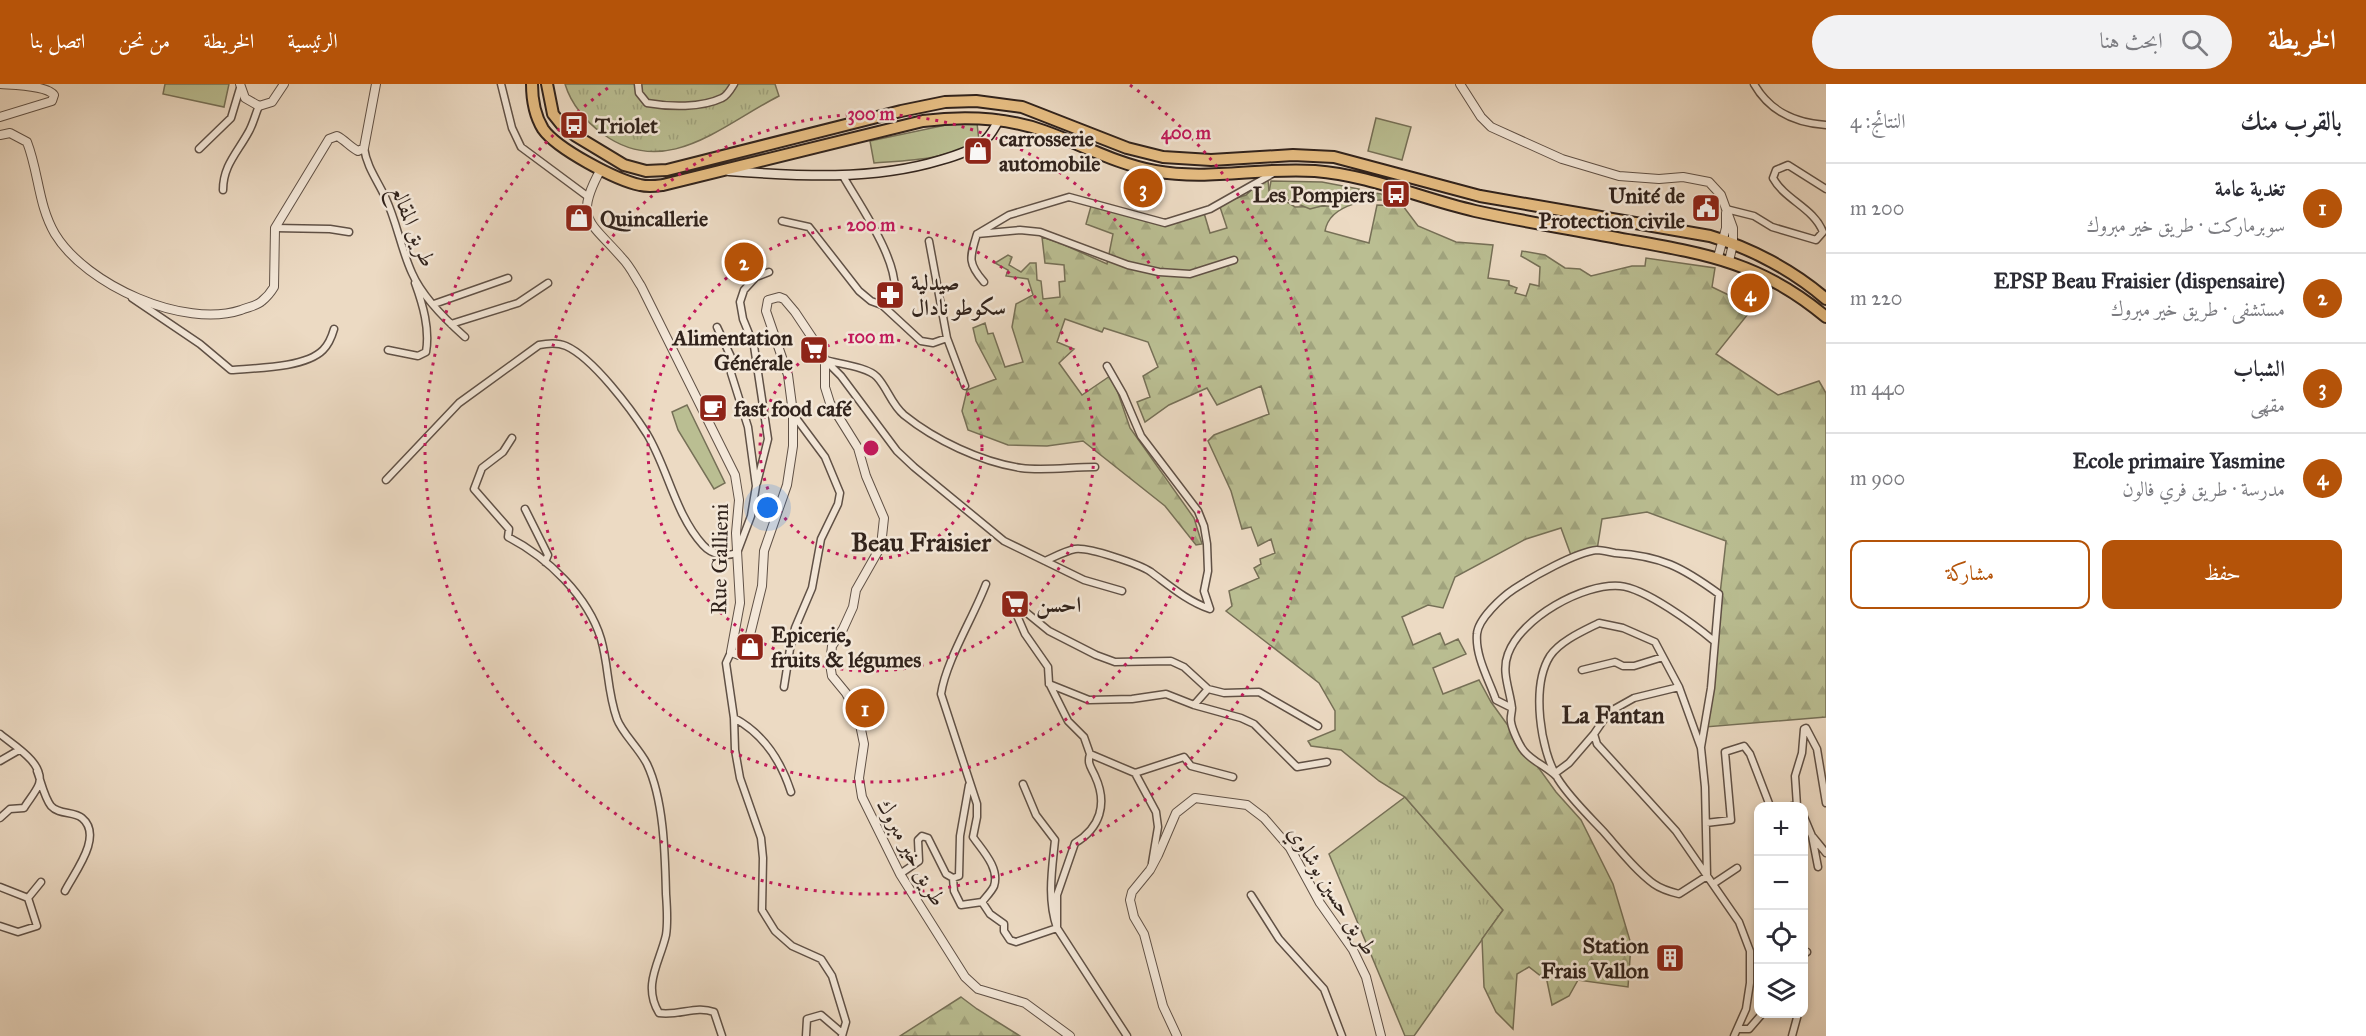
<!DOCTYPE html>
<html lang="ar">
<head>
<meta charset="utf-8">
<style>
	:root { --surface:#fff; --page:#f2f2f3; --text:#2b2b33; --muted:#7c7c81; --line:#e1e1e2; --accent:#b45309 }
	body { margin:0; font-family:"IM FELL Great Primer",Amiri,serif; background:var(--page); color:var(--text); direction:rtl }
	.controls { position:absolute; right:18px; bottom:18px; display:grid; overflow:hidden; border-radius:12px; box-shadow:0 3px 9px #0003 }
	.controls button { width:54px; height:54px; display:grid; place-items:center; padding:0; border:0; border-bottom:2px solid var(--line); background:var(--surface); color:var(--text); font:30px sans-serif }
	.you { position:absolute; left:768px; top:424px; width:21px; height:21px; margin:-15px; border:4px solid #fff; border-radius:50%; background:#1a73e8; box-shadow:0 0 0 9px #1a73e833 }
	.badge { display:grid; place-items:center; width:39px; height:39px; border-radius:50%; background:var(--accent); color:#fff; font-size:20px; font-weight:700 }
	.pin { position:absolute; translate:-50% -50%; border:3px solid #fff; box-shadow:0 2px 6px #0006 }
	.list { margin:0; padding:0; list-style:none }
	h2 { display:flex; justify-content:space-between; align-items:center; height:78px; margin:0; padding:0 24px; font-size:26px }
	h2 small { font-size:20px; font-weight:400; color:var(--muted) }
	.list li { display:grid; grid-template-columns:39px 1fr auto; gap:18px; align-items:center; box-sizing:border-box; height:90px; padding:0 24px; border-top:2px solid var(--line) }
	.list b { display:block; font-size:22px; white-space:nowrap }
	.list p { margin:0; font-size:20px; white-space:nowrap; color:var(--muted) }
	.list em { font-size:20px; font-style:normal; color:var(--muted) }
	.actions { display:flex; gap:12px; padding:18px 24px }
	.actions a { flex:1; padding:14px 0; border:2px solid var(--accent); border-radius:12px; text-align:center; font-size:21px; color:var(--accent) }
	.actions .main { background:var(--accent); color:#fff }
	.icon { flex:none; width:33px; height:33px; fill:none; stroke:currentColor; stroke-width:2; stroke-linecap:round; stroke-linejoin:round }
	.map { position:relative; flex:none; width:1826px; height:952px; overflow:hidden; direction:ltr }
	header { display:flex; align-items:center; gap:36px; box-sizing:border-box; height:84px; padding:0 30px; background:var(--accent); color:#fff }
	header strong { font-size:28px }
	nav { display:flex; gap:33px; margin-inline-start:auto; font-size:21px }
	.search { width:420px; height:54px; background:var(--page); display:flex; align-items:center; gap:15px; box-sizing:border-box; padding:0 21px; border-radius:33px; color:var(--muted); font-size:22px }
	main { display:flex }
	aside { flex:1; background:var(--surface) }
	.map>svg:first-child { display:block }
	.grass { fill:url(#grass-tufts); stroke:#767057; stroke-width:1.5 }
	.forest { fill:url(#forest-firs); stroke:#767057; stroke-width:1.5 }
	.green { fill:#babe92; stroke:#767057; stroke-width:1.5 }
	.lines { fill:none; stroke-linecap:round; stroke-linejoin:round }
	.minor-casing { stroke:#605146; stroke-width:9 }
	.tertiary-casing { stroke:#605146; stroke-width:10 }
	.secondary-casing { stroke:#31231c; stroke-width:11 }
	.trunk-casing { stroke:#31231c; stroke-width:14 }
	.minor { stroke:#f3e7d8; stroke-width:6 }
	.tertiary { stroke:#f3e7d8; stroke-width:8 }
	.secondary { stroke:#f3e7d8; stroke-width:8 }
	.trunk { stroke:#e6bd82; stroke-width:10 }
	.ring { fill:none; stroke:#c2185b; stroke-width:3; stroke-dasharray:3 6 }
	.labels { text-anchor:middle; stroke-width:5; stroke-linejoin:round; paint-order:stroke }
	.poi-label { font-size:22px; font-weight:bold; fill:#31231c; stroke:#f3e7d8; text-anchor:start }
	.street-label { font-size:22px; fill:#31231c; stroke:#f3e7d8 }
	.neighbourhood-label { font-size:24px; font-weight:bold; fill:#31231c; stroke:#f3e7d8 }
	.quarter-label { font-size:26px; font-weight:bold; fill:#31231c; stroke:#f3e7d8 }
	.centre { fill:#c2185b; stroke:#f3e7d8; stroke-width:3 }
	.ring-label { font-size:18px; text-anchor:middle; font-weight:bold; fill:#c2185b; stroke:#f3e7d8; stroke-width:5; stroke-linejoin:round; paint-order:stroke }
</style>
</head>
<body>
<header>
<strong>الخريطة</strong>
<div class="search"><svg class="icon" aria-label="search" viewBox="0 0 24 24"><circle cx="10" cy="10" r="6"/><path d="M15 15l6 6"/></svg>ابحث هنا</div>
<nav><a>الرئيسية</a><a>الخريطة</a><a>من نحن</a><a>اتصل بنا</a></nav>
</header>
<main>
<aside>
<h2>بالقرب منك<small>النتائج: 4</small></h2>
<ul class="list">
<li><span class="badge">1</span><div><b>تغدية عامة</b><p>سوبرماركت · طريق خير مبروك</p></div><em>200 m</em></li>
<li><span class="badge">2</span><div><b>EPSP Beau Fraisier (dispensaire)</b><p>مستشفى · طريق خير مبروك</p></div><em>220 m</em></li>
<li><span class="badge">3</span><div><b>الشباب</b><p>مقهى</p></div><em>440 m</em></li>
<li><span class="badge">4</span><div><b>Ecole primaire Yasmine</b><p>مدرسة · طريق فري فالون</p></div><em>900 m</em></li>
</ul>
<div class="actions"><a class="main">حفظ</a><a>مشاركة</a></div>
</aside>
<div class="map">
<svg width="1826" height="952" viewBox="0 0 1826 952">
	<defs>
		<pattern id="grass-tufts" width="24" height="20" patternUnits="userSpaceOnUse" patternTransform="scale(1.5)"><rect width="24" height="20" fill="#babe92"/><path d="M3 7l-1-3M5 7V3M7 7l1-3M15 17l-1-3M17 17v-4M19 17l1-3" fill="none" stroke="#a0a37d"/></pattern>
		<pattern id="forest-firs" width="22" height="20" patternUnits="userSpaceOnUse" patternTransform="scale(1.5)"><rect width="22" height="20" fill="#babe92"/><path d="M5 1l3.5 6h-7zM16 11l3.5 6h-7z" fill="#a0a37d"/></pattern>
	</defs>
	<rect width="100%" height="100%" fill="#ecdac3"/>
	<filter id="stains"><feTurbulence type="fractalNoise" baseFrequency=".00333" numOctaves="4"/><feColorMatrix values="0 0 0 0 .2 0 0 0 0 .09 0 0 0 0 .02 0 0 0 .5 -.17"/></filter>
	<radialGradient id="worn" r=".72"><stop offset=".6" stop-color="#630" stop-opacity="0"/><stop offset="1" stop-color="#630" stop-opacity=".3"/></radialGradient>
	<path class="grass" d="M565,0H775L779,12C722,41 666,96 603,50C586,38 571,20 565,0Z
		M1405,713L1503,826L1414,952H1405L1329,770Z"/>
	<path class="forest" d="M1268,96L1269,107L1295,123L1332,122L1351,111L1364,107L1381,110L1393,117C1371,114 1330,119 1325,147L1369,159L1377,121L1403,122L1418,142L1456,158L1493,161L1488,194L1509,197V201L1517,204L1515,209L1526,212L1530,200L1539,202L1540,183L1521,172L1522,167L1545,171L1565,184L1580,185L1591,192L1632,182H1645L1646,174L1715,184L1712,203L1737,215L1756,220L1716,270L1778,311L1819,297L1826,309V633L1705,643L1726,457L1647,428L1602,435L1597,466L1572,474L1561,444L1526,455L1455,493L1443,524L1428,521L1402,533L1413,561L1440,549L1445,561L1458,555L1466,570L1433,584L1443,610L1479,596L1491,618L1556,708L1581,736L1613,800L1631,860L1628,903L1578,896L1569,912L1552,921L1547,897L1529,883L1517,890L1513,945L1496,928L1484,903L1482,855L1503,826L1405,713L1379,697L1341,666L1311,662L1308,657L1335,646V627L1319,599L1226,527L1232,522L1229,507L1259,494L1254,484L1261,480L1260,475L1275,469L1271,455L1258,462L1251,443L1242,445L1231,407L1208,357L1214,351L1269,330L1261,302L1217,321L1207,304L1169,321L1145,338L1137,318L1150,313L1143,292L1158,283L1148,258L1104,244L1102,248L1065,235L1057,258L1074,265L1059,279L1082,311L1110,292L1117,306L1130,344L1194,434L1202,460L1196,461L1165,422L1083,357L1047,362L1008,361L968,346L962,327L967,306L996,295L976,257L973,244L985,239L988,250L993,249L1005,283L1023,278L1012,243L1016,220L1033,211L1028,195L1006,192L1008,186L995,179L1008,171L1012,173L1009,181L1021,188L1030,179H1036L1037,196L1041,197L1043,215L1060,213L1059,198L1065,197L1064,181L1045,179L1042,153L1060,159L1107,180L1113,150L1086,140L1091,122L1170,137L1204,129L1210,149L1227,144L1219,120L1246,111L1261,97Z
		M961,913L977,925L1020,952H900Z"/>
	<path class="green" d="M165,0H229L224,23L163,10Z
		M1376,34L1411,43L1402,76L1368,67Z
		M977,39L979,57C944,76 912,76 874,79L870,57L946,41Z
		M1271,97L1322,98L1359,105L1356,113L1310,125L1269,108Z
		M687,321L725,399L714,405L678,346L672,328Z"/>
	<g class="lines">
		<g class="minor-casing">
			<path id="minor" d="M501,0L512,44L521,63L587,112
				M638,0L639,9L647,19C670,23 701,24 722,14C727,12 731,5 734,0
				M1754,0C1770,28 1795,39 1826,41
				M364,64C367,84 378,97 386,115C397,139 401,165 412,189C422,212 447,237 465,253
				M199,65L231,34L240,4
				M223,106C223,82 237,69 248,49C253,41 255,31 259,22
				M1726,125L1754,132L1772,143L1816,156L1823,148C1814,124 1785,116 1773,94L1776,86L1788,81L1826,105
				M782,137L809,143L859,207L871,217L882,221L894,212C901,179 860,122 843,92
				M275,144L330,145L349,148
				M977,150C970,173 967,179 984,198
				M929,157L947,254L965,302
				M1234,176L1190,190L1159,188L1128,181L1040,148L1020,146L977,150L1009,131L1069,113L1165,139L1210,125L1272,90
				M132,214L200,260L231,286C256,284 305,284 323,266C329,260 332,252 334,245
				M434,220L508,194
				M882,221L921,257L933,259L947,254
				M451,240L518,219L548,199
				M388,266L418,272L426,268C430,245 423,221 415,199
				M825,276L841,292L897,367L914,383L1004,457L1045,477C1054,473 1065,467 1075,465C1089,463 1139,480 1151,488C1170,502 1187,517 1210,525L1204,507L1208,487L1207,460L1204,442L1198,427L1141,352L1123,310L1107,282
				M825,276C839,280 868,283 877,293C888,305 891,320 904,331C935,356 981,378 1021,384C1044,387 1071,383 1095,383
				M512,354L503,368L482,384L474,405L509,445L508,453C547,473 588,512 601,555C609,583 607,607 617,635C622,649 639,664 647,680C664,716 665,770 666,810C667,823 668,838 666,851C660,878 642,901 659,929C680,932 696,921 714,928L722,952
				M386,396L459,319L539,261C548,259 557,258 566,262C593,274 631,325 647,350C668,385 675,430 703,461C712,471 725,473 737,469L751,432L756,402L748,343L731,289L732,275L717,243
				M757,399L768,355L754,262L743,235L740,218L744,206L756,193L769,188
				M525,425L548,471L545,478
				M1045,477L1084,496L1122,507
				M986,500C973,534 946,577 941,610L977,720V733L973,753C982,766 1000,784 994,802C992,807 985,814 982,818L990,830L1004,840V847L1010,856L1016,858L1057,844C1047,815 1052,786 1055,756L1036,731L1023,700
				M1012,520L1022,525L1049,547L1096,571L1115,578L1171,577L1184,583L1208,605L1224,609L1259,608L1318,642
				M1012,520L1025,550L1048,583L1049,599L1068,637L1084,653L1090,670L1135,689L1184,673L1191,682L1233,693
				M1599,539L1623,544L1655,558L1679,603L1701,664L1705,703L1707,792L1679,810C1671,808 1661,805 1654,800C1635,786 1619,765 1603,747C1588,731 1570,714 1558,695C1540,666 1531,602 1550,572C1560,557 1583,547 1599,539Z
				M731,568L726,579L734,634L735,666L740,694L761,754L763,774L762,826L775,847L792,862L821,875L832,892L846,938L842,952
				M1582,586L1615,578L1623,582H1634L1663,573
				M1049,600L1089,616L1132,615L1166,610L1194,621L1241,634L1254,640L1297,683L1327,678
				M784,603L790,565L795,544L812,504L821,455L838,420L840,409L825,373L793,330
				M1679,603L1634,614L1609,628L1594,650L1597,660L1676,747L1739,838L1750,867V899L1746,925L1734,952
				M1194,621L1208,605
				M1512,624L1496,616C1489,596 1475,572 1477,550C1478,535 1502,513 1514,505C1532,493 1576,468 1597,466C1602,466 1609,468 1615,469C1661,472 1682,483 1719,510L1711,604L1701,663
				M734,634C764,650 781,677 791,708
				M0,650C13,661 45,679 39,700C36,708 28,717 24,724L10,725L0,734
				M1090,670C1087,680 1091,683 1095,692C1108,720 1100,744 1075,759L1057,811V844L1127,952
				M0,677L19,666
				M37,687C41,697 44,713 51,722C59,731 74,727 82,734C104,752 74,789 65,807
				M1135,689L1156,728L1158,743L1152,779
				M1554,690L1569,679L1594,650
				M1556,692C1547,683 1532,677 1524,667C1519,661 1512,645 1511,638C1510,633 1512,629 1512,624C1510,606 1501,588 1508,570C1521,534 1583,499 1620,502C1645,504 1695,541 1714,557
				M1792,722H1797L1795,692L1802,669L1804,645L1806,644L1817,665L1826,719
				M1804,733L1812,752L1818,783
				M1706,739L1731,736L1725,668L1744,662L1750,670L1770,722
				M1813,753L1826,769
				M900,790L919,777L918,756L922,752L928,754L946,790L953,794L959,792L960,752L969,701
				M953,794L954,807L961,821L982,818
				M1713,800L1737,784
				M0,803L28,814L37,842L18,848L0,842
				M1251,811L1279,855L1324,905L1342,952
				M28,814L41,798
				M1804,870L1807,868
				M1739,945H1749L1762,930
				M806,952L807,935L821,931L842,949
				M1792,952L1798,930"/>
		</g>
		<g class="tertiary-casing">
			<path id="tertiary" d="M0,0C13,1 46,1 54,11L52,17L0,33
				M240,0L245,14L259,22L272,18L284,0
				M1460,0L1481,33L1491,43L1562,75L1619,92L1659,95L1683,93L1709,98L1721,111L1733,144V160L1729,177
				M0,51L10,49L27,58C39,89 38,121 55,150C86,201 184,245 241,226C248,223 257,222 262,217C267,213 271,208 274,203L275,144L329,55L337,52C345,56 350,63 358,67L364,64L376,0
				M601,85C573,136 590,137 622,174C630,182 635,193 641,202L735,391L739,416L736,449L740,519L731,568L739,571L746,567L762,502L764,467L787,401L793,362V329L788,291L766,227L768,216L779,213L784,215L795,228L815,258L825,276V303L830,319L858,364L866,392L884,434L881,462L856,506L853,523L843,545L832,562L830,580L832,592L846,609L858,631L864,660L859,694L862,713L900,790L965,893L978,905L1025,919L1070,952
				M1718,173L1726,144V129
				M1177,952L1163,922L1144,850L1134,833L1130,816L1132,808L1150,786L1158,771L1176,729L1195,714L1247,721L1264,734L1290,764L1320,819L1353,866L1366,893L1381,952"/>
		</g>
		<g class="secondary-casing">
			<path id="secondary" d="M729,87C799,92 872,97 941,76C955,72 971,67 983,58C991,52 994,44 999,36"/>
		</g>
		<g class="trunk-casing">
			<path id="trunk" d="M532,0C532,15 535,32 543,45C557,65 616,96 640,101C648,103 655,102 663,101L923,37C964,32 1005,33 1044,47C1081,60 1116,80 1155,87C1208,97 1261,83 1315,87C1369,91 1422,115 1475,127C1525,138 1577,146 1628,156C1707,170 1762,179 1826,233
				M547,0L553,30L561,40L576,52L624,81L646,87L667,86L901,27L945,18L976,17L1022,23L1127,64L1163,73L1211,76L1293,71L1334,73L1480,112L1710,152C1751,164 1794,187 1826,215"/>
		</g>
		<use href="#minor" class="minor"/>
		<use href="#tertiary" class="tertiary"/>
		<use href="#secondary" class="secondary"/>
		<use href="#trunk" class="trunk"/>
	</g>
	<g class="ring">
		<circle cx="871" cy="364" r="111"/>
		<circle cx="871" cy="364" r="223"/>
		<circle cx="871" cy="364" r="334"/>
		<path d="M1130 1A446 446 0 1 1 612 1"/>
	</g>
	<defs>
		<g id="bus-square" transform="scale(1.5)"><rect x="-9" y="-9" width="18" height="18" rx="4" fill="#8f2418" stroke="#f3e7d8"/><path d="M-5-6H5V4H4V6H2V4H-2V6H-4V4H-5ZM-3.5-4V0h7V-4ZM-3.5 1.2v1.5H-2V1.2ZM2 1.2v1.5H3.5V1.2Z" fill="#fff"/></g>
		<g id="shop-square" transform="scale(1.5)"><rect x="-9" y="-9" width="18" height="18" rx="4" fill="#8f2418" stroke="#f3e7d8"/><path d="M-5-2.5h2.3a2.7 3.5 0 0 1 5.4 0H5L5.5 6h-11ZM-1.5-2.5h3a1.5 2.3 0 0 0-3 0Z" fill="#fff"/></g>
		<g id="civic-square" transform="scale(1.5)"><rect x="-9" y="-9" width="18" height="18" rx="4" fill="#8f2418" stroke="#f3e7d8"/><path d="M-.6-6.5H3V-4.5H.6V-3L4-1V1h2V6H-6V1h2V-1L-.6-3ZM-1.2 2.5V6h2.4V2.5Z" fill="#fff"/></g>
		<g id="pharmacy-square" transform="scale(1.5)"><rect x="-9" y="-9" width="18" height="18" rx="4" fill="#8f2418" stroke="#f3e7d8"/><path d="M-2-6h4v4h4v4h-4v4h-4v-4h-4v-4h4Z" fill="#fff"/></g>
		<g id="supermarket-square" transform="scale(1.5)"><rect x="-9" y="-9" width="18" height="18" rx="4" fill="#8f2418" stroke="#f3e7d8"/><path d="M-6-5.5h2.5l.6 2H6L4.5 2H-2.5L-4.4-4H-6ZM-1.5 3.2a1.3 1.3 0 1 0 .1 0ZM3 3.2a1.3 1.3 0 1 0 .1 0Z" fill="#fff"/></g>
		<g id="cafe-square" transform="scale(1.5)"><rect x="-9" y="-9" width="18" height="18" rx="4" fill="#8f2418" stroke="#f3e7d8"/><path d="M-5.5-4.5H6V0H3Q3 3.5 0 3.5H-2.5Q-5.5 3.5-5.5 0ZM3-3.2v2h1.7v-2ZM-6 4.5H4V6H-6Z" fill="#fff"/></g>
		<g id="building-square" transform="scale(1.5)"><rect x="-9" y="-9" width="18" height="18" rx="4" fill="#8f2418" stroke="#f3e7d8"/><path d="M-4-6H4V6H1V3H-1V6H-4ZM-2.5-4.3h1.7v1.8h-1.7ZM.8-4.3h1.7v1.8H.8ZM-2.5-1h1.7V.8h-1.7ZM.8-1h1.7V.8H.8Z" fill="#fff"/></g>
	</defs>
	<g fill-rule="evenodd">
		<use href="#bus-square" x="574" y="41"/>
		<use href="#shop-square" x="978" y="67"/>
		<use href="#bus-square" x="1396" y="110"/>
		<use href="#civic-square" x="1706" y="124"/>
		<use href="#shop-square" x="579" y="134"/>
		<use href="#pharmacy-square" x="890" y="211"/>
		<use href="#supermarket-square" x="814" y="266"/>
		<use href="#cafe-square" x="713" y="324"/>
		<use href="#supermarket-square" x="1015" y="520"/>
		<use href="#shop-square" x="750" y="563"/>
		<use href="#building-square" x="1670" y="874"/>
	</g>
	<g class="labels">
		<g class="poi-label">
			<text x="595" y="49">Triolet</text>
			<text x="999" y="62">carrosserie<tspan x="999" dy="25">automobile</tspan></text>
			<text x="1375" y="118" text-anchor="end">Les Pompiers</text>
			<text x="1685" y="119" text-anchor="end">Unité de<tspan x="1685" dy="25">Protection civile</tspan></text>
			<text x="600" y="142">Quincallerie</text>
			<text x="911" y="206">صيدلية<tspan x="911" dy="25">سكوطو نادال</tspan></text>
			<text x="793" y="261" text-anchor="end">Alimentation<tspan x="793" dy="25">Générale</tspan></text>
			<text x="734" y="332">fast food café</text>
			<text x="1036" y="528">احسن</text>
			<text x="771" y="558">Epicerie,<tspan x="771" dy="25">fruits &amp; légumes</tspan></text>
			<text x="1649" y="869" text-anchor="end">Station<tspan x="1649" dy="25">Frais Vallon</tspan></text>
		</g>
		<g class="street-label">
			<text transform="translate(414 142) rotate(68)" y="8">طريق المقالع</text>
			<text transform="translate(719 475) rotate(-89)" y="8">Rue Gallieni</text>
			<text transform="translate(912 768) rotate(61)" y="8">طريق خير مبروك</text>
			<text transform="translate(1333 806) rotate(58)" y="8">طريق حسين بوشاوي</text>
		</g>
		<g class="neighbourhood-label">
			<text x="1613" y="639">La Fantan</text>
		</g>
		<g class="quarter-label">
			<text x="921" y="467">Beau Fraisier</text>
		</g>
	</g>
	<circle cx="871" cy="364" r="9" class="centre"/>
	<g class="ring-label">
		<text x="871" y="36">300 m</text>
		<text x="1186" y="55">400 m</text>
		<text x="871" y="147">200 m</text>
		<text x="871" y="259">100 m</text>
	</g>
	<rect width="100%" height="100%" filter="url(#stains)"/>
	<rect width="100%" height="100%" fill="url(#worn)"/>
</svg>
<div class="controls">
<button>+</button>
<button>−</button>
<button><svg class="icon" aria-label="locate" viewBox="0 0 24 24"><circle cx="12" cy="12" r="6"/><path d="M12 2v4M12 18v4M2 12h4M18 12h4"/></svg></button>
<button><svg class="icon" aria-label="layers" viewBox="0 0 24 24"><path d="M12 4l9 5-9 5-9-5zM3 14l9 5 9-5"/></svg></button>
</div>
<div class="you"></div>
<div class="pin badge" style="left:865px;top:624px">1</div>
<div class="pin badge" style="left:744px;top:178px">2</div>
<div class="pin badge" style="left:1143px;top:104px">3</div>
<div class="pin badge" style="left:1750px;top:209px">4</div>
</div>
</main>
</body>
</html>
